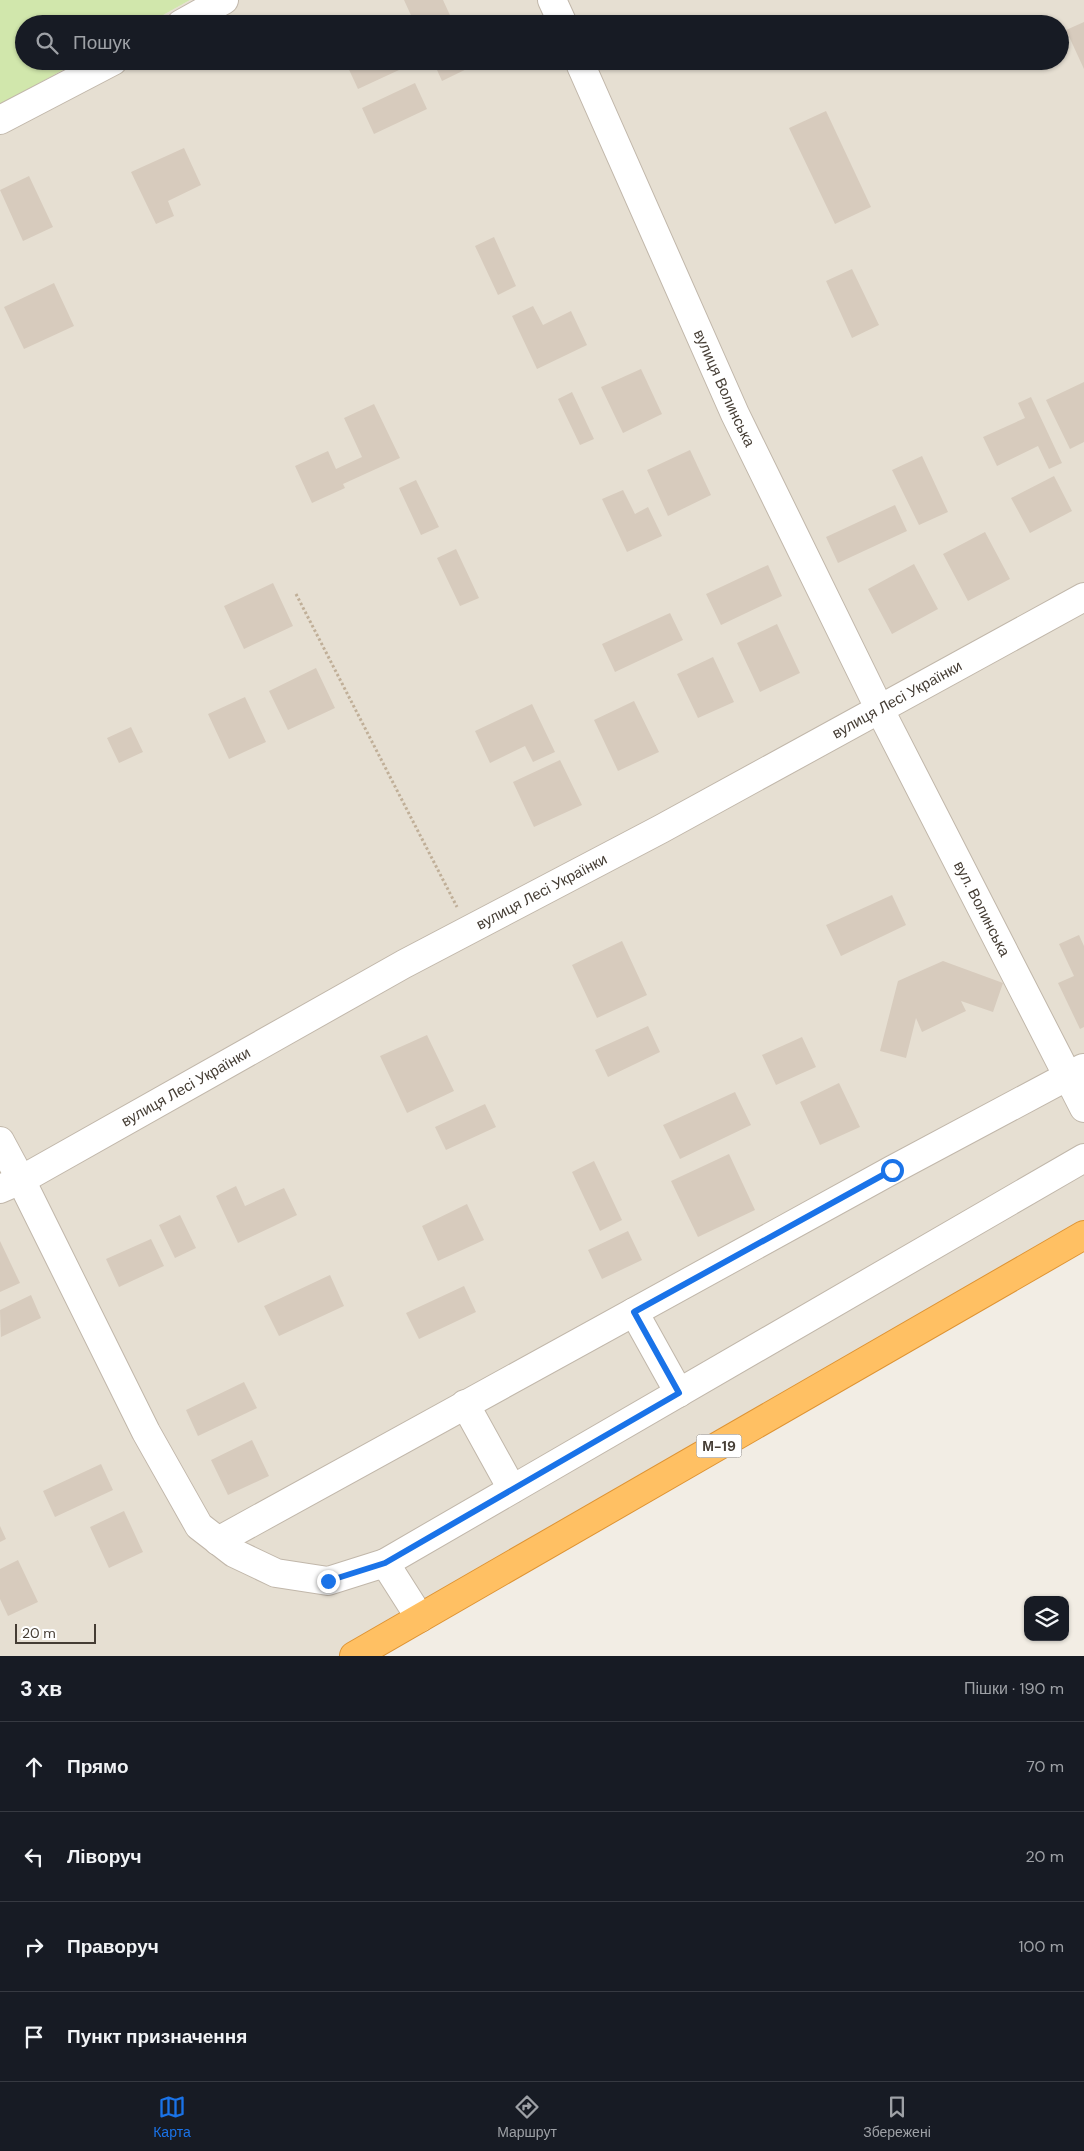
<!DOCTYPE html>
<html lang="uk">
<head>
<meta charset="utf-8">
<style>
	:root { --surface:#171b24; --page:#20242c; --text:#f1f3f6; --muted:#9ea1a6; --line:#363941; --accent:#1a73e8 }
	body { margin:0; font-family:"DM Sans",sans-serif; background:var(--page); color:var(--text) }
	.controls { position:absolute; right:15px; bottom:15px; display:grid; overflow:hidden; border-radius:10px; box-shadow:0 1px 4px #0004 }
	.controls button { width:45px; height:45px; display:grid; place-items:center; padding:0; border:0; border-bottom:1px solid var(--line); background:var(--surface); color:var(--text); font:25px sans-serif }
	.scale { position:absolute; left:15px; bottom:12px; width:81px; box-sizing:border-box; padding-left:5px; border:2px solid #453d34; border-top:0; font-size:14px; line-height:18px; white-space:nowrap; color:#453d34; -webkit-text-stroke:4px #fff; paint-order:stroke }
	.stop { position:absolute; width:15px; height:15px; margin:-11px; border:4px solid #1a73e8; border-radius:50%; background:#fff }
	.stop.end { background:#1a73e8; border-color:#fff; box-shadow:0 1px 5px #0008 }
	.list { margin:0; padding:0; list-style:none }
	h2 { display:flex; justify-content:space-between; align-items:center; height:65px; margin:0; padding:0 20px; font-size:21px }
	h2 small { font-size:16px; font-weight:400; color:var(--muted) }
	.list li { display:grid; grid-template-columns:32px 1fr auto; gap:15px; align-items:center; box-sizing:border-box; height:90px; padding:0 20px; border-top:1px solid var(--line) }
	.list b { display:block; font-size:19px; white-space:nowrap }
	.list em { font-size:16px; font-style:normal; color:var(--muted) }
	.icon { flex:none; width:28px; height:28px; fill:none; stroke:currentColor; stroke-width:2; stroke-linecap:round; stroke-linejoin:round }
	.map { position:relative; flex:none; width:1084px; height:1656px; overflow:hidden }
	.search { position:absolute; background:var(--surface); box-shadow:0 1px 4px #0004; left:15px; right:15px; top:15px; height:55px; display:flex; align-items:center; gap:12px; box-sizing:border-box; padding:0 18px; border-radius:28px; color:var(--muted); font-size:19px }
	.sheet { height:425px; background:var(--surface) }
	nav { display:flex; justify-content:space-around; align-items:center; box-sizing:border-box; height:70px; border-top:1px solid var(--line); background:var(--surface); font-size:14px; color:var(--muted) }
	nav a { display:grid; justify-items:center; gap:2px }
	nav .on { color:var(--accent) }
	.map>svg:first-child { display:block }
	.residential { fill:#e6dfd2 }
	.green { fill:#d1e7ac }
	.building { fill:#d7cbbd }
	.lines { fill:none; stroke-linecap:round; stroke-linejoin:round }
	.minor-casing { stroke:#c1b7aa; stroke-width:30 }
	.highway-casing { stroke:#de9333; stroke-width:30 }
	.path { stroke:#c0af98; stroke-width:3; stroke-dasharray:2.5 2.5; stroke-linecap:butt }
	.minor { stroke:#fff; stroke-width:28 }
	.highway { stroke:#ffc063; stroke-width:28 }
	.route { stroke:#1a73e8; stroke-width:6 }
	.labels { text-anchor:middle; stroke-width:4; stroke-linejoin:round; paint-order:stroke }
	.shield { fill:#fff; stroke:#7d7771; stroke-width:1 }
	.shield-label { font-size:14px; font-weight:bold; fill:#453d34 }
	.street-label { font-size:15px; fill:#453d34; stroke:#fff }
</style>
</head>
<body>
<div class="map">
<svg width="1084" height="1656" viewBox="0 0 1084 1656">
	<rect width="100%" height="100%" fill="#f2ede4"/>
	<path class="residential" d="M190,0H1084V1235L355,1656H0V105L79,61H1060V24H147Z"/>
	<path class="green" d="M0,0H190L147,24H24V61H79L0,105Z"/>
	<path class="building" d="M404,0H443L454,24H415Z
		M375,17L378,24H360Z
		M1084,22V69L1066,30Z
		M345,61H395L399,70L358,89Z
		M433,61H483L442,81Z
		M415,83L427,109L374,134L362,108Z
		M826,111L871,207L835,224L789,128Z
		M184,148L201,185L168,201L174,216L156,224L131,172Z
		M29,176L53,227L23,241L0,190Z
		M494,237L516,286L498,295L475,246Z
		M852,269L879,325L852,338L826,281Z
		M54,283L74,326L24,349L4,307Z
		M533,306L543,325L571,311L587,345L537,369L512,316Z
		M641,369L662,414L623,433L601,387Z
		M1084,382V442L1070,449L1046,400Z
		M572,392L594,439L580,445L558,399Z
		M1031,397L1062,463L1049,469L1038,446L997,466L983,437L1025,418L1018,403Z
		M374,404L400,458L343,484L345,488L312,503L295,466L328,451L336,469L362,457L344,418Z
		M690,450L711,495L668,516L647,470Z
		M922,456L948,512L919,525L892,470Z
		M1054,476L1072,511L1030,533L1011,498Z
		M416,480L439,527L421,535L399,488Z
		M623,490L635,514L648,507L662,536L627,552L602,499Z
		M895,505L907,531L838,563L826,537Z
		M985,532L1010,579L968,601L943,554Z
		M456,549L479,598L460,606L437,558Z
		M914,564L938,609L892,634L868,589Z
		M768,565L782,596L721,625L706,594Z
		M273,583L293,626L244,649L224,606Z
		M670,613L683,640L615,672L602,644Z
		M777,624L800,673L760,692L737,643Z
		M713,657L734,702L698,718L677,674Z
		M316,668L335,708L288,730L269,691Z
		M245,697L266,742L229,759L208,714Z
		M634,701L659,752L618,771L594,720Z
		M532,704L555,752L533,762L525,746L490,763L475,731Z
		M131,727L143,752L119,763L107,738Z
		M560,760L582,805L534,827L513,782Z
		M892,895L906,925L841,956L826,925Z
		M1079,935L1084,946V1027L1080,1029L1058,983L1074,976L1059,944Z
		M622,941L647,995L597,1018L572,965Z
		M943,961L1003,983L993,1012L961,1001L966,1011L922,1032L916,1018L906,1058L880,1051L898,981Z
		M648,1026L660,1052L608,1077L595,1050Z
		M427,1035L454,1091L407,1113L380,1056Z
		M802,1037L816,1067L776,1085L762,1055Z
		M839,1083L860,1127L820,1145L800,1102Z
		M735,1092L751,1125L680,1159L663,1125Z
		M485,1104L496,1127L446,1150L435,1127Z
		M729,1154L755,1210L698,1237L671,1181Z
		M594,1161L622,1220L600,1231L572,1172Z
		M236,1186L245,1206L284,1188L297,1215L238,1243L216,1196Z
		M467,1204L484,1240L438,1261L422,1226Z
		M180,1215L196,1248L175,1258L159,1225Z
		M628,1231L642,1260L602,1279L588,1250Z
		M151,1239L164,1266L119,1287L106,1259Z
		M0,1241L20,1283L0,1292Z
		M330,1275L344,1306L279,1336L264,1306Z
		M464,1286L476,1312L419,1339L406,1313Z
		M31,1295L41,1318L1,1337L0,1310Z
		M244,1382L257,1408L198,1436L186,1410Z
		M252,1440L269,1476L228,1495L211,1460Z
		M101,1464L113,1490L55,1517L43,1491Z
		M124,1511L143,1552L109,1568L90,1527Z
		M0,1526L6,1539L0,1542Z
		M18,1560L38,1602L8,1616L0,1599V1569Z"/>
	<g class="lines">
		<g class="minor-casing">
			<g id="minor">
				<path d="M552,0L563,24"/>
				<path d="M181,24L224,0"/>
				<path id="s1" d="M579,61L735,414L880,710L1084,1108"/>
				<path d="M0,120L113,61"/>
				<path d="M0,1141L21,1180L146,1432L199,1526L234,1553L276,1573L328,1581L385,1563L420,1618"/>
				<path id="s2" d="M0,1189L21,1180L404,964L661,829L1084,597"/>
				<path d="M634,1312L679,1393"/>
				<path d="M465,1404L512,1489"/>
				<path d="M218,1541L892,1170L1083,1068"/>
				<path d="M385,1563L1084,1158"/>
			</g>
		</g>
		<g class="highway-casing">
			<path id="highway" d="M354,1656L1084,1235"/>
		</g>
		<path class="path" d="M296,594L457,907"/>
		<use href="#minor" class="minor"/>
		<use href="#highway" class="highway"/>
	</g>
	<g class="lines">
		<path class="route" d="M328,1581L385,1563L679,1393L634,1312L892,1170"/>
	</g>
	<g class="labels">
		<rect class="shield" x="696.5" y="1434.5" width="45" height="23" rx="4"/>
		<g class="shield-label">
			<text x="719" y="1451">М-19</text>
		</g>
		<g class="street-label">
			<text dy="5" stroke="none"><textPath href="#s1" startOffset="358">вулиця Волинська</textPath></text>
			<text dy="5" stroke="none"><textPath href="#s2" startOffset="1022">вулиця Лесі Українки</textPath></text>
			<text dy="5" stroke="none"><textPath href="#s2" startOffset="618">вулиця Лесі Українки</textPath></text>
			<text dy="5" stroke="none"><textPath href="#s1" startOffset="939">вул. Волинська</textPath></text>
			<text dy="5" stroke="none"><textPath href="#s2" startOffset="212">вулиця Лесі Українки</textPath></text>
		</g>
	</g>
</svg>
<div class="controls">
<button><svg class="icon" aria-label="layers" viewBox="0 0 24 24"><path d="M12 4l9 5-9 5-9-5zM3 14l9 5 9-5"/></svg></button>
</div>
<div class="scale">20 m</div>
<div class="stop" style="left:892px;top:1170px"></div>
<div class="stop end" style="left:328px;top:1581px"></div>
<div class="search"><svg class="icon" aria-label="search" viewBox="0 0 24 24"><circle cx="10" cy="10" r="6"/><path d="M15 15l6 6"/></svg>Пошук</div>
</div>
<section class="sheet">
<h2>3 хв<small>Пішки · 190 m</small></h2>
<ul class="list">
<li><svg class="icon" aria-label="ahead" viewBox="0 0 24 24"><path d="M12 20V5M6 11l6-6 6 6"/></svg><div><b>Прямо</b></div><em>70 m</em></li>
<li><svg class="icon" aria-label="left" viewBox="0 0 24 24"><path d="M17 20v-9H6M10 6l-5 5 5 5"/></svg><div><b>Ліворуч</b></div><em>20 m</em></li>
<li><svg class="icon" aria-label="right" viewBox="0 0 24 24"><path d="M7 20v-9h11M14 6l5 5-5 5"/></svg><div><b>Праворуч</b></div><em>100 m</em></li>
<li><svg class="icon" aria-label="arrive" viewBox="0 0 24 24"><path d="M6 21V4h12l-3 4 3 4H6"/></svg><div><b>Пункт призначення</b></div></li>
</ul>
</section>
<nav>
<a class="on"><svg class="icon" aria-label="map" viewBox="0 0 24 24"><path d="M3 6l6-2 6 2 6-2v14l-6 2-6-2-6 2zM9 4v14M15 6v14"/></svg>Карта</a>
<a><svg class="icon" aria-label="directions" viewBox="0 0 24 24"><path d="M12 3l9 9-9 9-9-9zM9 14v-3h6M13 9l2 2-2 2"/></svg>Маршрут</a>
<a><svg class="icon" aria-label="saved" viewBox="0 0 24 24"><path d="M7 4h10v16l-5-4-5 4z"/></svg>Збережені</a>
</nav>
</body>
</html>
